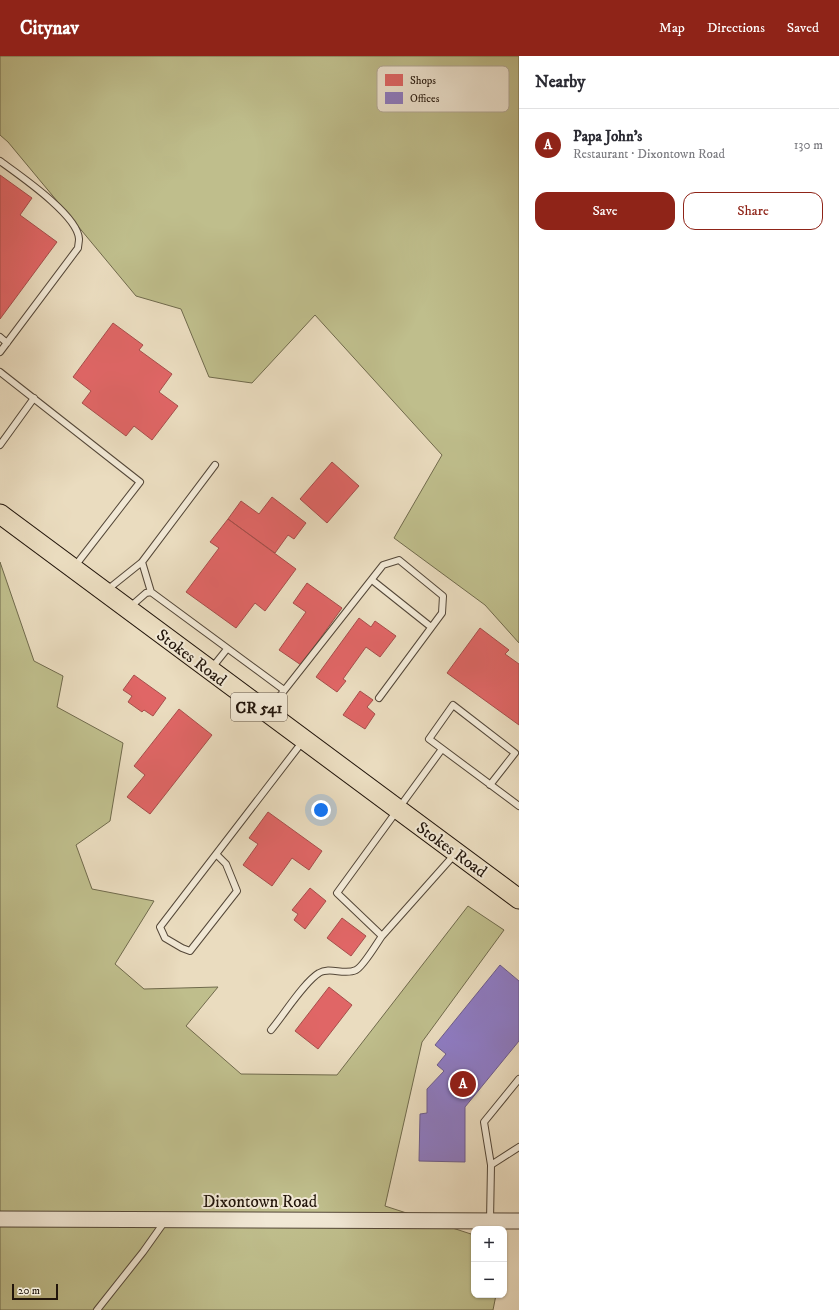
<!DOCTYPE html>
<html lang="en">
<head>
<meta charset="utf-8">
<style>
	:root { --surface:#fff; --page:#f2f2f3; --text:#2b2b33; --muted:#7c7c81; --line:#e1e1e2; --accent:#8f2418 }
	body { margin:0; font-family:"IM FELL DW Pica",serif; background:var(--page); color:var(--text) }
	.controls { position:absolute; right:12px; bottom:12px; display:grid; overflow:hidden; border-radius:8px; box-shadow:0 1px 3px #0004 }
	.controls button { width:36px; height:36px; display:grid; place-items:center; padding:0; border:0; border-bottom:1px solid var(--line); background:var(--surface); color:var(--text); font:20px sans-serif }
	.scale { position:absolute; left:12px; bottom:10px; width:46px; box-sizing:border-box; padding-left:4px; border:2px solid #22150b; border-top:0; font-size:11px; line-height:14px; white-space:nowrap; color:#22150b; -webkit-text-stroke:3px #f1e8d5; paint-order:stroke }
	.you { position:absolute; left:321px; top:754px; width:14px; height:14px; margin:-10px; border:3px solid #fff; border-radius:50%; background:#1a73e8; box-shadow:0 0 0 6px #1a73e833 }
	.badge { display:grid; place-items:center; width:26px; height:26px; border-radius:50%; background:var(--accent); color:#fff; font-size:13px; font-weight:700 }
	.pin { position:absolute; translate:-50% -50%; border:2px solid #fff; box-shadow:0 1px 4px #0006 }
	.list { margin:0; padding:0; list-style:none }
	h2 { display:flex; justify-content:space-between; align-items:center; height:52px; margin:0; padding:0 16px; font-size:17px }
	h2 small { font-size:13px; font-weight:400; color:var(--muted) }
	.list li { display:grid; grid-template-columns:26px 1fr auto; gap:12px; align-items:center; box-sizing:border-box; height:72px; padding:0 16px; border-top:1px solid var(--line) }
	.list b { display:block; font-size:15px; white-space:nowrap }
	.list p { margin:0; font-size:13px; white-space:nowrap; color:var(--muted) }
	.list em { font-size:13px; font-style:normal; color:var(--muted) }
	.actions { display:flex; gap:8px; padding:12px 16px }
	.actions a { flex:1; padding:9px 0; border:1px solid var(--accent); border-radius:12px; text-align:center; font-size:14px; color:var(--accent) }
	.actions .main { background:var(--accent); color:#fff }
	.map { position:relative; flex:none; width:519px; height:1254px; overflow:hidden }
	header { display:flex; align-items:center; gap:24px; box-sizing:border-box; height:56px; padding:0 20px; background:var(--accent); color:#fff }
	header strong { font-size:19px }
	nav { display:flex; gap:22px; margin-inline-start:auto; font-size:14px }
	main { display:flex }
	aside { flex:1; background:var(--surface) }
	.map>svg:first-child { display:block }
	.green { fill:#bfbe8c; stroke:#706a4c }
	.shops { fill:#e06666; stroke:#a74e4b }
	.offices { fill:#8e7cc3; stroke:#6e5d8c }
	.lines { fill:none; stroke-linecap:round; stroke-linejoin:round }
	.service-casing { stroke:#544738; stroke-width:8 }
	.tertiary-casing { stroke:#544738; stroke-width:17 }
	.primary-casing { stroke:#22150b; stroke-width:21 }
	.service { stroke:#f1e8d5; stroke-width:6 }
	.tertiary { stroke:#f1e8d5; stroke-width:15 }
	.primary { stroke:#eadcbf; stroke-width:19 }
	.labels { text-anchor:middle; stroke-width:4; stroke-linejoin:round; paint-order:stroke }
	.shield { fill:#f1e8d5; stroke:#605448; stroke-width:1 }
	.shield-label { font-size:16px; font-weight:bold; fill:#22150b }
	.street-label { font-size:17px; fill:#22150b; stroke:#f1e8d5 }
	.key { fill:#f1e8d5; stroke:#b3a998; stroke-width:1 }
	.key-label { font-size:11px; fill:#22150b }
</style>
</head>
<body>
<header>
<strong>Citynav</strong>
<nav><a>Map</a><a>Directions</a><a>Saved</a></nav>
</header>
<main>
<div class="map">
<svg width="519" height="1254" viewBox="0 0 519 1254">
	<rect width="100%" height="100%" fill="#eadcbf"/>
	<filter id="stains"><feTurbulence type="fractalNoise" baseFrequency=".005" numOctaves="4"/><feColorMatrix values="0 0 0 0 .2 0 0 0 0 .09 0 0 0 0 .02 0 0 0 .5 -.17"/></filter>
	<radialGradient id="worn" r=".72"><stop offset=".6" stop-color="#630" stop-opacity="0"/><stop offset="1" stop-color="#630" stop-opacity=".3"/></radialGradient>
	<path class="green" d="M0,0H519V587L485,549L394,482L442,399L315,259L252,327L209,321L181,253L136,240L8,86L0,79Z
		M0,506L34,605L63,620L57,651L123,687L110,765L76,789L92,833L154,845L115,908L144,933L218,931L186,970L241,1018L337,1019L468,850L504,874L422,986L385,1150L474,1179V1239H496L493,1254H0Z"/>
	<path class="shops" d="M0,119L32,142L20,159L57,186L0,263Z
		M113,267L143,289L139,294L172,318L159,336L178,350L152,384L134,370L126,380L82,347L91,335L73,321Z
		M332,406L359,430L327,467L300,443Z
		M272,441L306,467L294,483L288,479L275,497L228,463L241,445L259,458Z
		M228,463L296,513L265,555L255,547L236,572L186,536L219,492L210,486Z
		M307,527L342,552L301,609L279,594L306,556L293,547Z
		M359,562L371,571L375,565L396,580L380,601L366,591L343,623L346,625L337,636L316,621Z
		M480,572L509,594L505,598L519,608V669L447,617Z
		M134,619L166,642L153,660L144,654L142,656L128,646L132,640L123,634Z
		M360,635L373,644L367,651L375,658L365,673L343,659Z
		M179,653L212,679L150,758L127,741L145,719L134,710Z
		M268,756L322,795L309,814L292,802L272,830L243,809L258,788L249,782Z
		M310,832L326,845L305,873L294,864L298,858L292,854Z
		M342,862L366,880L351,900L327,882Z
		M329,931L352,949L318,993L295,975Z"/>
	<path class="offices" d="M500,909L519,925V985L465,1051V1106L419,1105L420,1058L427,1057V1033L444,1015L437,1009L446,998L435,989Z"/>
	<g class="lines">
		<g class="service-casing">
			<path id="service" d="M0,105C19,119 78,159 79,183C79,186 78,190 78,192L0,296
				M0,281L7,287
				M0,316L140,426L75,510
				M0,389L34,342
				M142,506L151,536L284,634
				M372,524L431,571
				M107,534L142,506L215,409
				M130,551L146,537L151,536
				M211,613L227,593
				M268,655L383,509L399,504L443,540L442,557L379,642
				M442,693L337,837L382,880L455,798
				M490,729L515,697L453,649L429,683L519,750
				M217,799L226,808L237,835L190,895L182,892L165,882L160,871L303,685
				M271,974C283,960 304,926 319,917C330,910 344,920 356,914C363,911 377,887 382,880
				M491,1109L484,1066L519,1023
				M490,1165L491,1109L519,1091
				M97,1254L143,1196L165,1165"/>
		</g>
		<g class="tertiary-casing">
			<path id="tertiary" d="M0,1163L519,1165"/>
		</g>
		<g class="primary-casing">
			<path id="primary" d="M0,458L519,843"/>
		</g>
		<use href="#service" class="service"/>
		<use href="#tertiary" class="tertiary"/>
		<use href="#primary" class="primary"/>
	</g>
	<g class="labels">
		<rect class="shield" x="231" y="637" width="56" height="28" rx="3"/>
		<g class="shield-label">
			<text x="259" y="657">CR 541</text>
		</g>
		<g class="street-label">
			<text transform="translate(192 601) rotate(37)" y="6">Stokes Road</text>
			<text transform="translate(452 793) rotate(36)" y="6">Stokes Road</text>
			<text x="260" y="1151">Dixontown Road</text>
		</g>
	</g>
	<rect x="377" y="10" width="132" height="46" rx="6" class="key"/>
	<rect x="385" y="18" width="18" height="12" fill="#e06666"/>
	<rect x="385" y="36" width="18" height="12" fill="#8e7cc3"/>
	<g class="key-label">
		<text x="410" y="28">Shops</text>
		<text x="410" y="46">Offices</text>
	</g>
	<rect width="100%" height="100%" filter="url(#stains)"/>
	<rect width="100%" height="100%" fill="url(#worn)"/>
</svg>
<div class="controls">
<button>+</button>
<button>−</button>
</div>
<div class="scale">20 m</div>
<div class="you"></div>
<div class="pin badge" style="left:463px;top:1028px">A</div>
</div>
<aside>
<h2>Nearby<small></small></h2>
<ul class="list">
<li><span class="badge">A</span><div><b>Papa John's</b><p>Restaurant · Dixontown Road</p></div><em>130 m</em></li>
</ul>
<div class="actions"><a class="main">Save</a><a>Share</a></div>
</aside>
</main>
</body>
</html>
